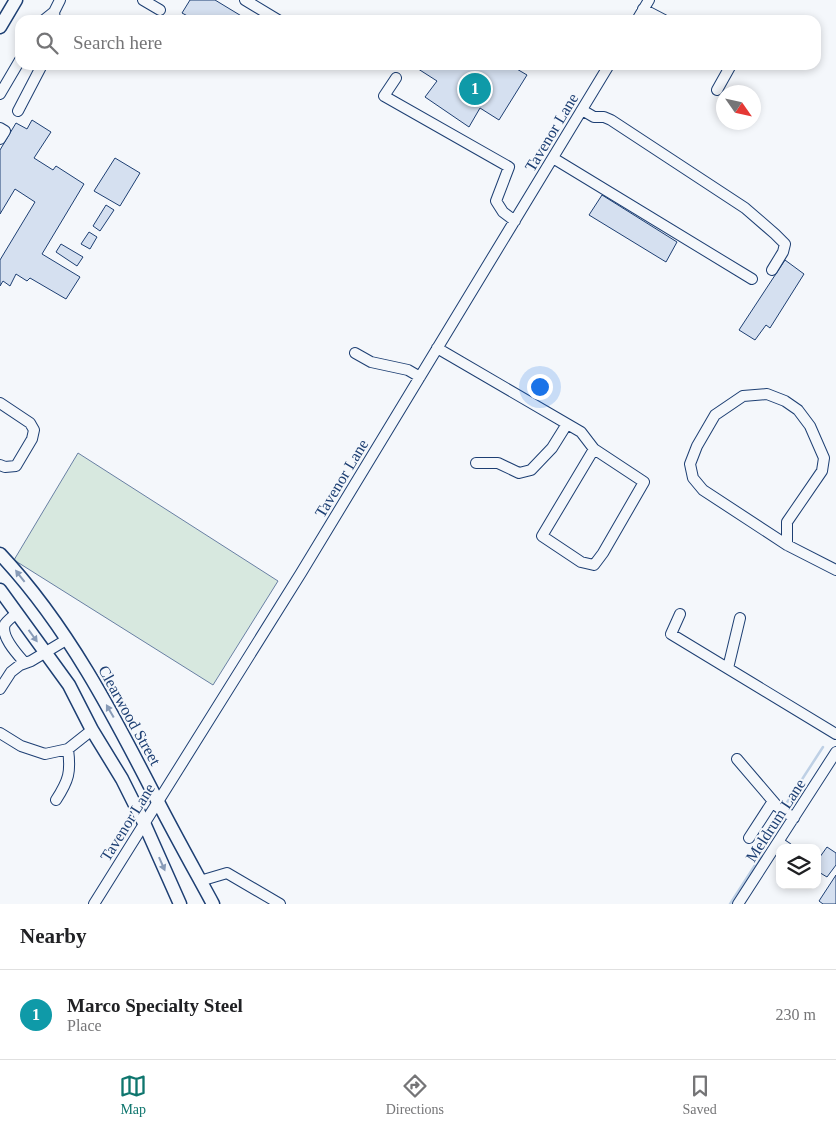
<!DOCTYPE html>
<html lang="en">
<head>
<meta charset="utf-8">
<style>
	:root { --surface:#fff; --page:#f6f6f6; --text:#202124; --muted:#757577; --line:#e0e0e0; --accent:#0f766e }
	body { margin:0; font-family:Georgia,serif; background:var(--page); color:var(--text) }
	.controls { position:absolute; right:15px; bottom:15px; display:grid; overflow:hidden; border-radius:10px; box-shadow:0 2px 8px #0003 }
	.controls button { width:45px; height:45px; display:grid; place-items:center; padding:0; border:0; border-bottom:1px solid var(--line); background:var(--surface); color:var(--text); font:25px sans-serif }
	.compass { position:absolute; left:716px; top:85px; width:45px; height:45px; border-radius:50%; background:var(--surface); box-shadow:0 2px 8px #0003; rotate:124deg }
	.you { position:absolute; left:539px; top:386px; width:18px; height:18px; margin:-12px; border:4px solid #fff; border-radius:50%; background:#1a73e8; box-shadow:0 0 0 8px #1a73e833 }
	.badge { display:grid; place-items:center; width:32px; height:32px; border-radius:50%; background:var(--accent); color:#fff; font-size:16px; font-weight:700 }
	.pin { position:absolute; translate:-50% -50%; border:2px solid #fff; box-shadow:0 1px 5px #0006 }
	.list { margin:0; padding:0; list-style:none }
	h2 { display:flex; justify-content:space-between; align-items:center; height:65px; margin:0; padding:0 20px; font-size:21px }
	h2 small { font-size:16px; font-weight:400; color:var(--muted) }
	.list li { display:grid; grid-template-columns:32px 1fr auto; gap:15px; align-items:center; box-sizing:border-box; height:90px; padding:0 20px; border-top:1px solid var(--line) }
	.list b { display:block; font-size:19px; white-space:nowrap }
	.list p { margin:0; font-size:16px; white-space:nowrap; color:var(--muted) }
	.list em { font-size:16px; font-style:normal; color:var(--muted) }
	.icon { flex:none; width:28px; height:28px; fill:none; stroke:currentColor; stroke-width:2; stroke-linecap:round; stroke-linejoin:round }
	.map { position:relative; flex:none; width:836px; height:904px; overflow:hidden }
	.search { position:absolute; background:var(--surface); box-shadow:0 2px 8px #0003; left:15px; right:15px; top:15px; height:55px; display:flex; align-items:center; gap:12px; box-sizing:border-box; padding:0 18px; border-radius:15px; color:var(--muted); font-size:19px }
	.sheet { height:155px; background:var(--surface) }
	nav { display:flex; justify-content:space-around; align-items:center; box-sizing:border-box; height:70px; border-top:1px solid var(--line); background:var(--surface); font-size:14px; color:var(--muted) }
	nav a { display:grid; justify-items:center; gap:2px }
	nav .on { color:var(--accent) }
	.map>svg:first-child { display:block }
	.green { fill:#d7e8df; stroke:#687fa3 }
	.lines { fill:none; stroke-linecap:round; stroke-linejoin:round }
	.stream { stroke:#bed0e5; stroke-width:2.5 }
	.building { fill:#d5e0f0; stroke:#1d3f73 }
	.minor-casing { stroke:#1d3f73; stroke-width:12 }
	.major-casing { stroke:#1d3f73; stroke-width:15 }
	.minor { stroke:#f4f7fb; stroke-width:10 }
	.major { stroke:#f4f7fb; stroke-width:12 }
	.oneway { fill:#889bb7 }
	.labels { text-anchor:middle; stroke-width:4; stroke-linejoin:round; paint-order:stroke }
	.street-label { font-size:16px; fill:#1d3f73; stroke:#f4f7fb }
</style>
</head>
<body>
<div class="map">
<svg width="836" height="904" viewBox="0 0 836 904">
	<rect width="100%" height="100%" fill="#f4f7fb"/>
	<path class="green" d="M78,453L278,581L213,685L14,560Z"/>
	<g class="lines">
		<path class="stream" d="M786,804L823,747
			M730,904L759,859L778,816"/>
	</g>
	<path class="building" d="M190,0H215L248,20H195L182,13Z
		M412,65H510L527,75L499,120L480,108L469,127L425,97L437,81Z
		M32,120L51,132L34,158L53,170L56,166L84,184L42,254L80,277L66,299L30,278L27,281L16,274L10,286L3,281L0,286V260L35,202L15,189L0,214V150L16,123L27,129Z
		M115,158L140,173L120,206L94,191Z
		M602,195L677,242L666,262L589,215Z
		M106,205L114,210L100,231L93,226Z
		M89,232L97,237L90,249L81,244Z
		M61,244L83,257L77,266L56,252Z
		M785,260L804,274L770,328L766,325L755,340L739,330Z
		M827,847L836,853V865L827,877L817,871V861Z
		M836,875V904H823L819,901Z"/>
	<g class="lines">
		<g class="minor-casing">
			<path id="minor" d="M143,0L160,10
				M245,0L278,20
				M643,9L664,20
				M44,20L54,12
				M55,20L54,12L60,0
				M637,20L649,0
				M396,78L384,96L509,167L496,201L503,212L515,221
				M717,90L731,65
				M0,94L20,60
				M582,110L594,117H604L611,120L745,208L775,234L785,244L783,252L772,270
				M18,111L42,65
				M0,128L5,131L0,139
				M553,158L752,279
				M437,348L581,432L594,449L644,482L603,553L594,565L581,562L542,536L594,449
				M355,353L371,362L408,370L420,377
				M0,403L30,423L34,430L32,439L16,466L5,467L0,465
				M476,463H498L519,473L531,470L552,448L567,424
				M787,545V522L822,471L824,458L810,426L798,410L785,401L767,394L743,396L715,415L697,446L690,464L693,478L703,490L787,545L836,570
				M17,613C13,616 8,620 5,624C0,636 17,654 25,663
				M680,614L671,634L836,734
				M728,668L740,618
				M0,689L11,672L20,665L31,661L66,640
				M0,733L21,746L45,754L68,749L92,730
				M737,759L778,807L794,818
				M56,800C69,780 71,772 68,749
				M749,838L773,801
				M778,842L787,848
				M200,881L227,873L280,904
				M94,904L301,573L609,65
				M738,904L836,752"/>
		</g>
		<g class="major-casing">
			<path id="major" d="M0,27L16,0
				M0,554C67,625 113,714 157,800C175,835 194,869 213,904
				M0,590L69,685L92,730L122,779L144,823L180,904"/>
		</g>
		<use href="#minor" class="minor"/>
		<use href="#major" class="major"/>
	</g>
	<defs><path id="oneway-solid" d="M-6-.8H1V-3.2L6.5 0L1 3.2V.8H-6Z" transform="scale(1.25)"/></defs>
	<g class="oneway">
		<use href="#oneway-solid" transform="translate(20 576) rotate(-128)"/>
		<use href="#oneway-solid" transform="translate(33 636) rotate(54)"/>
		<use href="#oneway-solid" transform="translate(110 711) rotate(-120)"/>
		<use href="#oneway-solid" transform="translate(162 864) rotate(66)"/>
	</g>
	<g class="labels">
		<g class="street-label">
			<text transform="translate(551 132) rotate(-59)" y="6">Tavenor Lane</text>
			<text transform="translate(341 478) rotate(-59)" y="6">Tavenor Lane</text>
			<text transform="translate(130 715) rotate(61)" y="6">Clearwood Street</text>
			<text transform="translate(775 820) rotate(-57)" y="6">Meldrum Lane</text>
			<text transform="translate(127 822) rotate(-58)" y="6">Tavenor Lane</text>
		</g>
	</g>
</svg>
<div class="controls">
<button><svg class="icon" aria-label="layers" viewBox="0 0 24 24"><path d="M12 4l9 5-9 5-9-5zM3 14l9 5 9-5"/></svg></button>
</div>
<svg class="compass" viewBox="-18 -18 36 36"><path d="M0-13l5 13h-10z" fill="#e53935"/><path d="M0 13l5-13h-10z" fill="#757577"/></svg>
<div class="you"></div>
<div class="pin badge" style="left:475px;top:89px;background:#0f9aa8">1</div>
<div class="search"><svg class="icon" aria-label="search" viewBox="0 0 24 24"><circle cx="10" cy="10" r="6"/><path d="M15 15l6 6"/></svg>Search here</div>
</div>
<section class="sheet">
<h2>Nearby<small></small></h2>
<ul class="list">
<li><span class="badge" style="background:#0f9aa8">1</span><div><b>Marco Specialty Steel</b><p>Place</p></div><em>230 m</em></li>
</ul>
</section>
<nav>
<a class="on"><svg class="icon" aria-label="map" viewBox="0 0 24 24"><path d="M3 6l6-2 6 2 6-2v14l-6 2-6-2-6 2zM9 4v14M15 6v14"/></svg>Map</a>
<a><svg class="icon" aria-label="directions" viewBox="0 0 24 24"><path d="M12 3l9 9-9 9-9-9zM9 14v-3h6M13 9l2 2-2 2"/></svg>Directions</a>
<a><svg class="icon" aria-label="saved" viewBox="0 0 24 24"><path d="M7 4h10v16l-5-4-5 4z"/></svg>Saved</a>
</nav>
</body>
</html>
